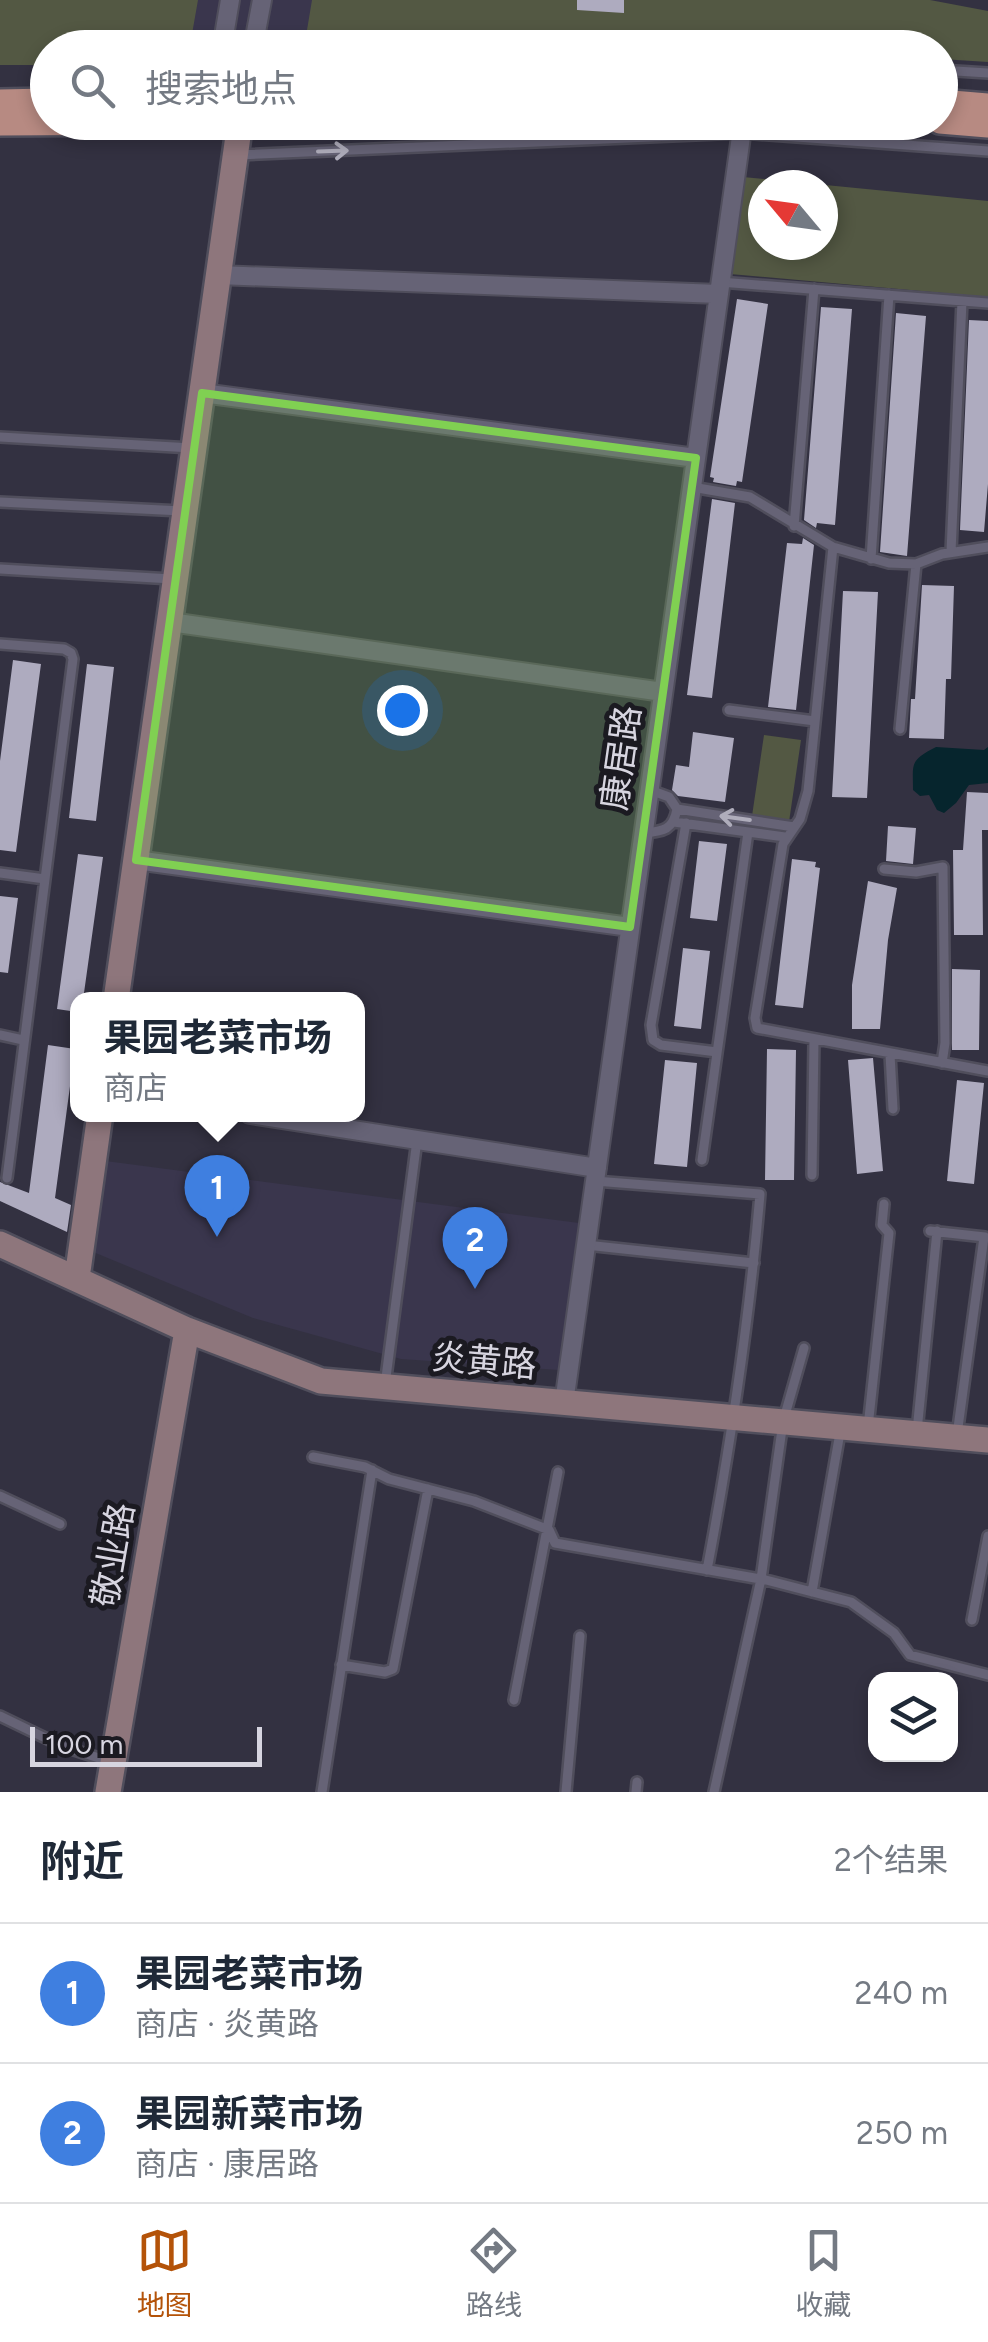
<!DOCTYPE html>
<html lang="zh">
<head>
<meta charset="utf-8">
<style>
	:root { --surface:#fff; --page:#f6f6f7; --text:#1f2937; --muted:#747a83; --line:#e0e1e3; --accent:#b45309 }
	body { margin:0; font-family:Figtree,"Noto Sans SC",sans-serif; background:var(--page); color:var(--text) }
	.controls { position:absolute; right:30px; bottom:30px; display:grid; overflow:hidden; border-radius:20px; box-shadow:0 5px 15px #0003 }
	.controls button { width:90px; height:90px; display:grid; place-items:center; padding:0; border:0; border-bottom:2px solid var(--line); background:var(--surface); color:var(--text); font:50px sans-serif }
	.compass { position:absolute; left:748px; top:170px; width:90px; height:90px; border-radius:50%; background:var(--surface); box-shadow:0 5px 15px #0003; rotate:299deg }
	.scale { position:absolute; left:30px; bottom:25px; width:232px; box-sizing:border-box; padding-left:10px; border:5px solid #d7d5e0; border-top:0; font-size:28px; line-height:35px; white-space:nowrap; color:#d7d5e0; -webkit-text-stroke:8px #1b1a21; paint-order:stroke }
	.you { position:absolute; left:402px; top:710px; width:35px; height:35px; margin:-25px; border:8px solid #fff; border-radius:50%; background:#1a73e8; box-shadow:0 0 0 15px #1a73e833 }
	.badge { display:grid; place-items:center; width:65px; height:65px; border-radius:50%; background:var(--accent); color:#fff; font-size:32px; font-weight:700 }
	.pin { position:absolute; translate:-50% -82px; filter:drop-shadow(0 2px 5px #0008) }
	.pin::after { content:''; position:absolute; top:52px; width:35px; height:30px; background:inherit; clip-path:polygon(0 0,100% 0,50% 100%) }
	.popup { position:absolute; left:70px; top:992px; width:295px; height:130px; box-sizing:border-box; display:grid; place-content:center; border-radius:20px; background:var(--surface); filter:drop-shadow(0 2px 8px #0005); font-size:32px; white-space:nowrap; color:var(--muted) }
	.popup b { font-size:38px; color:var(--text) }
	.popup::after { content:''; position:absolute; left:50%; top:100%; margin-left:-20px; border:20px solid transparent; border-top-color:var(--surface) }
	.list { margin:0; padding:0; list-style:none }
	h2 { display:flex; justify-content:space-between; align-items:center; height:130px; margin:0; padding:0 40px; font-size:42px }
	h2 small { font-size:32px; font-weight:400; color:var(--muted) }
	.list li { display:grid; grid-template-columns:65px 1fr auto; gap:30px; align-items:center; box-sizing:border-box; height:140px; padding:0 40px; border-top:2px solid var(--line) }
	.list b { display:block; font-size:38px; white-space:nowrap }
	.list p { margin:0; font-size:32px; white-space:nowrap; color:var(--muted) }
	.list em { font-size:32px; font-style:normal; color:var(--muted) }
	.icon { flex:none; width:55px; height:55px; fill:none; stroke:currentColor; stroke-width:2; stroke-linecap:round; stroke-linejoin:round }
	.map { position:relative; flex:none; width:988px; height:1792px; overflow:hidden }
	.search { position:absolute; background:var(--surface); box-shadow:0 5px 15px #0003; left:30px; right:30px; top:30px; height:110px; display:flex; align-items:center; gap:25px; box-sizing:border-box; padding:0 35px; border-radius:55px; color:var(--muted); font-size:38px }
	.sheet { height:410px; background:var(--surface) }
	nav { display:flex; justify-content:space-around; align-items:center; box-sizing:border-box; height:140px; border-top:2px solid var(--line); background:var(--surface); font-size:28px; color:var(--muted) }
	nav a { display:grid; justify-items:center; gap:5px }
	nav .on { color:var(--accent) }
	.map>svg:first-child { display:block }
	.built { fill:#3a364d }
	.green { fill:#535843; fill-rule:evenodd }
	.water { fill:#06252d }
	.building { fill:#aeabbf }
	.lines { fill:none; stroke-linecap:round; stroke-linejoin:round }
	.lane-casing { stroke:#504e5c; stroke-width:14 }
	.street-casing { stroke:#504e5c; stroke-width:22 }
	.secondary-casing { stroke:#504e5c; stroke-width:30 }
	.primary-casing { stroke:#504e5c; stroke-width:30 }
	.lane { stroke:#666376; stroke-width:9 }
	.street { stroke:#666376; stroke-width:18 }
	.secondary { stroke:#8e767c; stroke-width:25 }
	.primary { stroke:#b78a82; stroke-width:25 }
	.oneway { stroke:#afadbb }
	.marked { fill:#80d052; fill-opacity:0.2; stroke:#80d052; stroke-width:8; stroke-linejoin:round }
	.labels { text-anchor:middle; stroke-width:10; stroke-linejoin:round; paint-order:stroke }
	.street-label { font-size:35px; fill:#d7d5e0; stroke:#1b1a21 }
</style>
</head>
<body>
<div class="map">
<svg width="988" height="1792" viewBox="0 0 988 1792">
	<rect width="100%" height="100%" fill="#333141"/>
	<path class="built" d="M0,0H388L384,47L48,48L47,65H0Z
		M98,1160L579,1223L559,1370L401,1359L253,1318L86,1249Z"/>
	<path class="green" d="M0,0H198L192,34L163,47L48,48L47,65H0Z
		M312,0H930L988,11V62L941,59L940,48H304Z
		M743,177L988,201V297L730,274ZM763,185H823V245H763Z
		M764,735L801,740L789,822L752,816Z"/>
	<path class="water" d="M936,747L984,750L988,747V783L969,785L956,803L944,813L937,810L929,795L920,796L913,790C913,763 909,761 936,747Z"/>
	<path class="building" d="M577,0H624V13L577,10Z
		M737,299L768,304L742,482L737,481L736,486L713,482L714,478L710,477Z
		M821,307L852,309L835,525L817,523L816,528L804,520Z
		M896,313L926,316L907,556L880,552Z
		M969,320L988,321V484L984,532L960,530Z
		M712,499L735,503L712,698L687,695Z
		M803,538L814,545L796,710L768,707L787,543L802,544Z
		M922,585L954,586L951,679H946L944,739L909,738L911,699H915Z
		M843,591L878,592L867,798L832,797Z
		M13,660L41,664L16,852L0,850V761Z
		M87,664L114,667L96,821L69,818Z
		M693,732L734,738L725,802L678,796L672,790L676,765L689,767Z
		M967,792L988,793V830H982L983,935H954L953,850H963Z
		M888,826L916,828L913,864L886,861Z
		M699,841L727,844L717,921L690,918Z
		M78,854L103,857L83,1000H77V1012L57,1009Z
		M792,859L816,862L815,867L820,868L803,1008L775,1005Z
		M868,881L897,888L888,940L880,1029H852V985Z
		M0,896L18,898L8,973L0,972Z
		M683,948L710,951L701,1029L674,1026Z
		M952,969L980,970L979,1050H952Z
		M48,1045L75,1049L55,1198L71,1205L67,1232L0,1201V1182L29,1193Z
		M767,1049L796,1050L794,1180H765Z
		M873,1058L883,1171L857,1174L848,1060Z
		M665,1060L697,1063L687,1167L654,1164Z
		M957,1080L984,1083L974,1184L947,1181Z"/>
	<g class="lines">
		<g class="lane-casing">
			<path id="lane" d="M940,70L988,73
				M238,155L741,133L988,151
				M720,282L988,303
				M0,437L192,448
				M692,487L750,497L833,547L889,563L916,564L942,554L988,547
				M0,502L182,511
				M794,526L814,289
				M833,547L808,791L800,819L783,844L755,1018L757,1028L988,1071
				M951,552L962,301
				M871,559L889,295
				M0,569L172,579
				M0,644L64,649L71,653L73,659L7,1178
				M729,710L815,721
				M900,729L916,564
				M677,809L794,827
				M674,822L785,837
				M686,823L651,1025L653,1040L661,1045L717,1052
				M644,833C664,831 673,830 677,809L669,797L650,790
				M884,869L916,872L943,867L945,1043L942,1063
				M0,873L45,879
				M0,1035L23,1040
				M890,1054L893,1109
				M702,1160L748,832
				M812,1175L814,1040
				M595,1181L760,1194C749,1323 731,1443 707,1570
				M930,1231L985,1237
				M586,1245L754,1263
				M385,1385L417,1140
				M868,1427L889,1233L882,1225L884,1204
				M917,1431L937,1231
				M957,1435L984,1237
				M313,1457L365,1467L389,1479L474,1501L549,1530L555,1543L766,1580L851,1602L894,1633L910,1655L988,1675
				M0,1496L60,1524
				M812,1592L841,1427
				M972,1620L988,1536
				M341,1665L385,1672L393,1669L428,1489
				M514,1700L558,1472
				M0,1716L62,1746L111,1762
				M322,1792L372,1470
				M566,1792L580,1636
				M636,1792L637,1782
				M714,1792L761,1579L783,1422L804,1348"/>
		</g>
		<g class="street-casing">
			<path id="street" d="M222,48L230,0
				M253,48L262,0
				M218,275L719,294
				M202,393L696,458
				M170,622L663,692
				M136,860L630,927
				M250,1114L597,1168
				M564,1403L743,122"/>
		</g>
		<g class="secondary-casing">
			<path id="secondary" d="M116,1000L240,122
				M0,1244L187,1330L321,1381L988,1440
				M77,1278L100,1114
				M108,1792L187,1330"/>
		</g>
		<g class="primary-casing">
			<path id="primary" d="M0,102L48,101
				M940,102L988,106
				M940,121L988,125
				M236,122H244
				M0,123L165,122"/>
		</g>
		<use href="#lane" class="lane"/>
		<use href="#street" class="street"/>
		<use href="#secondary" class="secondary"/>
		<use href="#primary" class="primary"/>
	</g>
	<defs><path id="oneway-shaft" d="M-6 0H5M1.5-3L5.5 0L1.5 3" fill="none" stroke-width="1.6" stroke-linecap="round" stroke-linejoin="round" transform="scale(2.5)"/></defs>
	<g class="oneway">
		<use href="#oneway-shaft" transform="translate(333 151) rotate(-2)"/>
		<use href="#oneway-shaft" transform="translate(735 818) rotate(-172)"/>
	</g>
	<path class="marked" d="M202,393L696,458L630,927L136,860Z"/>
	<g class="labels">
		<g class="street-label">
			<text transform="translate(621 758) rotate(-82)" y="12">康居路</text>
			<text transform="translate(484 1361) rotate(5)" y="12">炎黄路</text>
			<text transform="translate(113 1555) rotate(-80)" y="12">敬业路</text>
		</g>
	</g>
</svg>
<div class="controls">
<button><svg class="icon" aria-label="layers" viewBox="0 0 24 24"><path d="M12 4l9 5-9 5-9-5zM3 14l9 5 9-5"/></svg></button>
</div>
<svg class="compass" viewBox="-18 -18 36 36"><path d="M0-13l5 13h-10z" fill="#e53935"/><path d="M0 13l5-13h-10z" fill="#747a83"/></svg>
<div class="scale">100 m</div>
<div class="you"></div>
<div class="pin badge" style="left:217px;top:1237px;background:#3f7fe0">1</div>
<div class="popup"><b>果园老菜市场</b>商店</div>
<div class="pin badge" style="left:475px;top:1289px;background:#3f7fe0">2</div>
<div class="search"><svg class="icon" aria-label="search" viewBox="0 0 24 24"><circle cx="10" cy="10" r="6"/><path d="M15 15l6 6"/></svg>搜索地点</div>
</div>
<section class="sheet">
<h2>附近<small>2个结果</small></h2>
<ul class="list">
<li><span class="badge" style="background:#3f7fe0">1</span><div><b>果园老菜市场</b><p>商店 · 炎黄路</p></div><em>240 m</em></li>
<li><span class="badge" style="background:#3f7fe0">2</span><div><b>果园新菜市场</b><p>商店 · 康居路</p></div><em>250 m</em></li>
</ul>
</section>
<nav>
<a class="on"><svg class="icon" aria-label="map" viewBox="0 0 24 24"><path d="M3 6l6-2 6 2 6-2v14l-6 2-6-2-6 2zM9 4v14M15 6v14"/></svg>地图</a>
<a><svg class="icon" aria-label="directions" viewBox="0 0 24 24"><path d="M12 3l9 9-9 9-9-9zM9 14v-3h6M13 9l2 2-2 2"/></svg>路线</a>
<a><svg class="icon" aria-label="saved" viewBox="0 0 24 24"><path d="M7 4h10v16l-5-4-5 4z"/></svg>收藏</a>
</nav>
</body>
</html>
